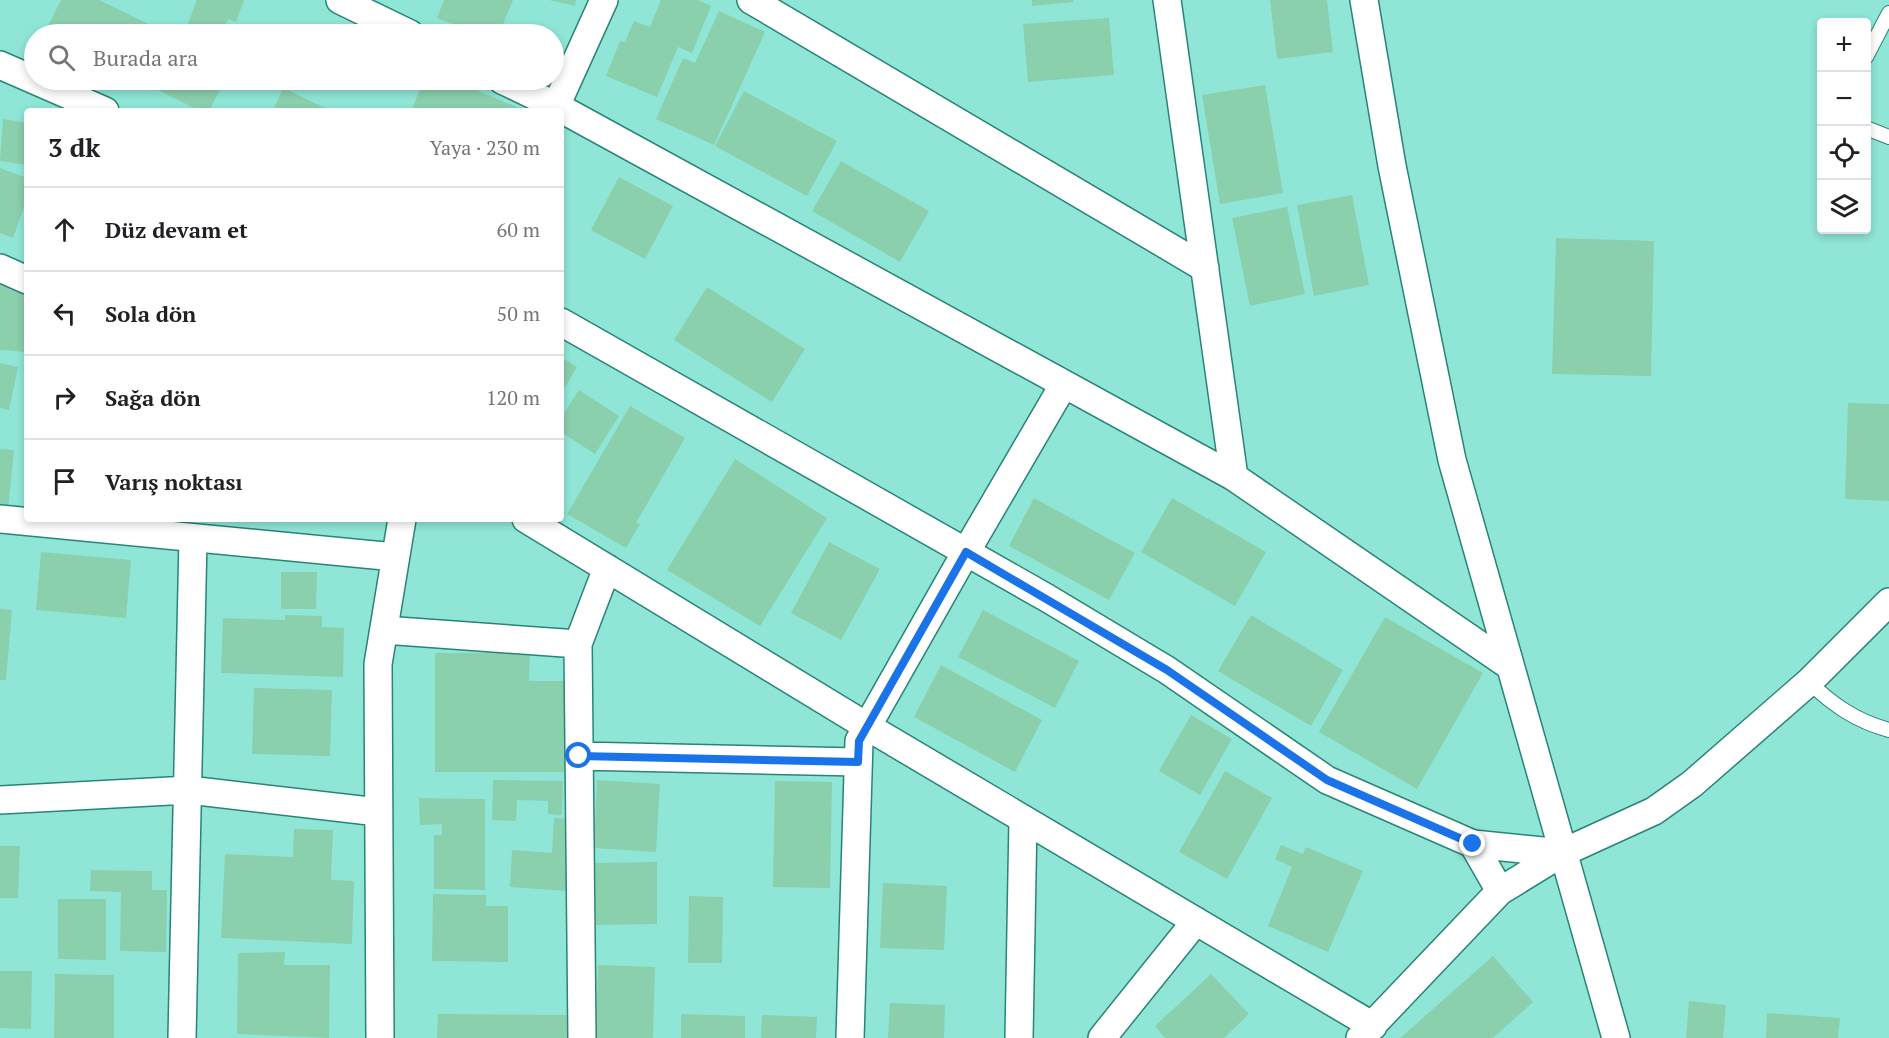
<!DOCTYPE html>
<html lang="tr">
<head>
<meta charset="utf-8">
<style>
	:root { --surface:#fff; --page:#f2f2f2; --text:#202124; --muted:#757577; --line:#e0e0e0 }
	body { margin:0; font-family:"PT Serif",serif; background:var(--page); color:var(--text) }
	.controls { position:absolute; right:18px; top:18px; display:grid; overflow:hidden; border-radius:6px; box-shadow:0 3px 9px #0003 }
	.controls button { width:54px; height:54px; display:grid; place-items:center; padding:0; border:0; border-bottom:2px solid var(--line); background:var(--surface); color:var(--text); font:30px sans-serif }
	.stop { position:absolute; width:18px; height:18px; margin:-14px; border:4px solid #1a73e8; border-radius:50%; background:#fff }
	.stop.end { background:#1a73e8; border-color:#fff; box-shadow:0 2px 6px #0008 }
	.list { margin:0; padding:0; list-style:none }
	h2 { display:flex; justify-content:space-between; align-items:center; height:78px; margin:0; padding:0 24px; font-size:26px }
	h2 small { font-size:20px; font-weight:400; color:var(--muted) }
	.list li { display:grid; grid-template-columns:39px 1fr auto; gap:18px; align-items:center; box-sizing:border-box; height:84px; padding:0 24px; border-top:2px solid var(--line) }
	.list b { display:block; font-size:22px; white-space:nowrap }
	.list em { font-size:20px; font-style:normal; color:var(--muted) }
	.icon { flex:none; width:33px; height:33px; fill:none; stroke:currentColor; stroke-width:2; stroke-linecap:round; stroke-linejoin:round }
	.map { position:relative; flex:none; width:1889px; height:1038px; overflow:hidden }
	.search { position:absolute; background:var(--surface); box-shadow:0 3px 9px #0003; left:24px; top:24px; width:540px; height:66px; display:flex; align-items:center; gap:15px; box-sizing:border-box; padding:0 21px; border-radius:33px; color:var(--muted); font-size:22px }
	.panel { position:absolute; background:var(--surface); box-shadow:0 3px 9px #0003; left:24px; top:108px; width:540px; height:414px; border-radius:6px }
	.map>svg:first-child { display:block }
	.building { fill:#8ad0ad }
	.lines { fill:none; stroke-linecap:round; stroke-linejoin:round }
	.service-casing { stroke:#288477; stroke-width:16 }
	.minor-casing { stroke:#288477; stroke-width:30 }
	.service { stroke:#fff; stroke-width:14 }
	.minor { stroke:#fff; stroke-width:27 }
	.route { stroke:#1a73e8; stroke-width:8 }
</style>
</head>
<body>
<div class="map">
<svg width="1889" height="1038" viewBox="0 0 1889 1038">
	<rect width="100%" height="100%" fill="#8fe6d6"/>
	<path class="building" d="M61,0H99L165,32L164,34H44Z
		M197,0H244L236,22L228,19L222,34H193L185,31Z
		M444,0H513L499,34H479L437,18Z
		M549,0H576L575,6Z
		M661,0H698L711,6L692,53L678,47L657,97L606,76L620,41L625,42L634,21L650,27Z
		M1032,0H1073V2L1032,6Z
		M1270,0H1327L1333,52L1277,59Z
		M719,11L765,32L714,145L656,119L683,58L695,63Z
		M1109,18L1114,75L1028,82L1023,24Z
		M156,80H225L209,111H200L152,87Z
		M424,80H451L517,107L515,111H411Z
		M1265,85L1283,193L1220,204L1202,95Z
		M283,88L332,111H273Z
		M744,91L837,141L807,196L715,146Z
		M3,119L27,123V165L0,161Z
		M841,161L929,211L900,262L812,211Z
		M0,168L27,178V199L13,238L0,233Z
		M619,177L673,206L645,259L591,230Z
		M1352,195L1369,285L1314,296L1297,205Z
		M1287,207L1305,294L1250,306L1232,218Z
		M1556,238L1654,241L1651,376L1552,374Z
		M0,274L10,275L9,290L27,291V352L0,350Z
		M707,287L805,349L772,402L674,340Z
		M561,357L577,367L561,394Z
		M0,363L18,367L9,410L0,408Z
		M579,390L619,416L595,454L561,432V418Z
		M1848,403L1889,404V501L1845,499Z
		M630,406L685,438L636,523L640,524L626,548L567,514Z
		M0,449L14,450L8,510L0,509Z
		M735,459L827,518L760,626L667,570Z
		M1034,498L1135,553L1109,600L1009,546Z
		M1172,498L1266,552L1235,606L1141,552Z
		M829,542L880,569L841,640L791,613Z
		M41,552L131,560L126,618L36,610Z
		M281,572H317L316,609H281Z
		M0,609L12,610L6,680H0Z
		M983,610L1079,661L1055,708L958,657Z
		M285,615L322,616V627L344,628L343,677L221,673L223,618L285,620Z
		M1251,615L1343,670L1311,726L1218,671Z
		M1385,617L1483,673L1417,789L1319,732Z
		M435,653H530L529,681H566V772H435Z
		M941,665L1042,720L1015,772L914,717Z
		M254,688L332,690L330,756L252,754Z
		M1191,715L1232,739L1200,795L1159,771Z
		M1225,771L1272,798L1227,879L1179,852Z
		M493,780L563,781L562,815L548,814V801L517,800L516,821L492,820Z
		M597,780L660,784L656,852L594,848Z
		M775,781L832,782L830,888L773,887Z
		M419,798L485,799V890L434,889V835H442V824L420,825Z
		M554,818L570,819L566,891L510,887L512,850L552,853Z
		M294,829L333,830L331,880L354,881L352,944L221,938L225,854L293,857Z
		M1281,845L1303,854L1306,847L1363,871L1328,952L1268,926L1292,867L1275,859Z
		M0,846H20L18,898H0Z
		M657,862V924L596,925L595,863Z
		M91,870L152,871V890H167L166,952L120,951L121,892L90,891Z
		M883,883L947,886L944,950L880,948Z
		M433,894L486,895V906H508V962L432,961Z
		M689,896L723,897L722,963H688Z
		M58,899H106V960L58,959Z
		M285,952L284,965H330L329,1038L237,1034L238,953Z
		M1493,956L1533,1002L1493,1038H1400Z
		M598,965L655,967L653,1038H596Z
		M0,971H32L31,1029L0,1028Z
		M55,974L114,975V1038H54Z
		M1211,974L1249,1014L1224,1038H1165L1155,1026Z
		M1689,1001L1726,1005L1723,1038H1686Z
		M890,1003L945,1005L944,1038H888Z
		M1767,1013L1840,1018L1838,1038H1766Z
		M438,1014L574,1015L573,1038H437Z
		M681,1014L745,1016V1038H681Z
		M762,1015L817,1017L816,1038H761Z"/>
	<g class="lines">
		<g class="service-casing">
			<path id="service" d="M1866,57L1889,13
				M1866,128L1889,137
				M1809,682C1833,705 1856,721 1889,730"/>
		</g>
		<g class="minor-casing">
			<path id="minor" d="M340,0L410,34
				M751,0L1205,268
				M1167,0L1234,477
				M1364,0L1392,166L1452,460L1616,1038
				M0,65L105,111
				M502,80L556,106L604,0
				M553,111L556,106L1234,477L1510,666
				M0,268L27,280
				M561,322L1047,598L1167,670L1327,780L1473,844L1562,853
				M0,519L395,557
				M526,519L868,727L1373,1026
				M384,630L578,644
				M579,756L858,762
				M0,800L189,790L378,812
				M1473,844L1500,891
				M182,1038L193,539
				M380,1038L378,664L402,519
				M582,1038L578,644L607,568
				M850,1038L859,741L966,552L1064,384
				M1019,1038L1023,819
				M1102,1038L1196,921
				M1360,1038L1500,891L1562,853L1654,811L1692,784L1809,682L1889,602"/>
		</g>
		<use href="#service" class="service"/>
		<use href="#minor" class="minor"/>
	</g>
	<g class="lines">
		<path class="route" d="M579,756L858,762L859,741L966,552L1167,670L1327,780L1473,844"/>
	</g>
</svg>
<div class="controls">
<button>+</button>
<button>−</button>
<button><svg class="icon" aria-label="locate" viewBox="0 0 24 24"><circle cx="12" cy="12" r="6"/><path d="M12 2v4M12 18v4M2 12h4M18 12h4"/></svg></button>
<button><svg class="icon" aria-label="layers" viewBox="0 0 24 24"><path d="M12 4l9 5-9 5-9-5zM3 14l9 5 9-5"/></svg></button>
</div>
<div class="stop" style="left:579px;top:756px"></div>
<div class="stop end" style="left:1473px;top:844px"></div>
<div class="search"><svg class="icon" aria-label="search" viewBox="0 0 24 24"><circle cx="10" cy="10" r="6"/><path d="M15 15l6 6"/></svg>Burada ara</div>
<section class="panel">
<h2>3 dk<small>Yaya · 230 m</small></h2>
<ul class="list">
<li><svg class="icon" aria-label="ahead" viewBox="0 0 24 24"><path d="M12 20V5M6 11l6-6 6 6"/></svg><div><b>Düz devam et</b></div><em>60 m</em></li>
<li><svg class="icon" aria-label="left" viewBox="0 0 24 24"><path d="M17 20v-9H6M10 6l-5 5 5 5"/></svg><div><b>Sola dön</b></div><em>50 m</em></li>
<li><svg class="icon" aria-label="right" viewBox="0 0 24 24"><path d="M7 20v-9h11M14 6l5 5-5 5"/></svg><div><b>Sağa dön</b></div><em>120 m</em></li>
<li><svg class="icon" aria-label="arrive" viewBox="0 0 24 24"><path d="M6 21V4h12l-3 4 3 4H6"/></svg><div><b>Varış noktası</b></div></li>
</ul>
</section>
</div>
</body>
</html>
